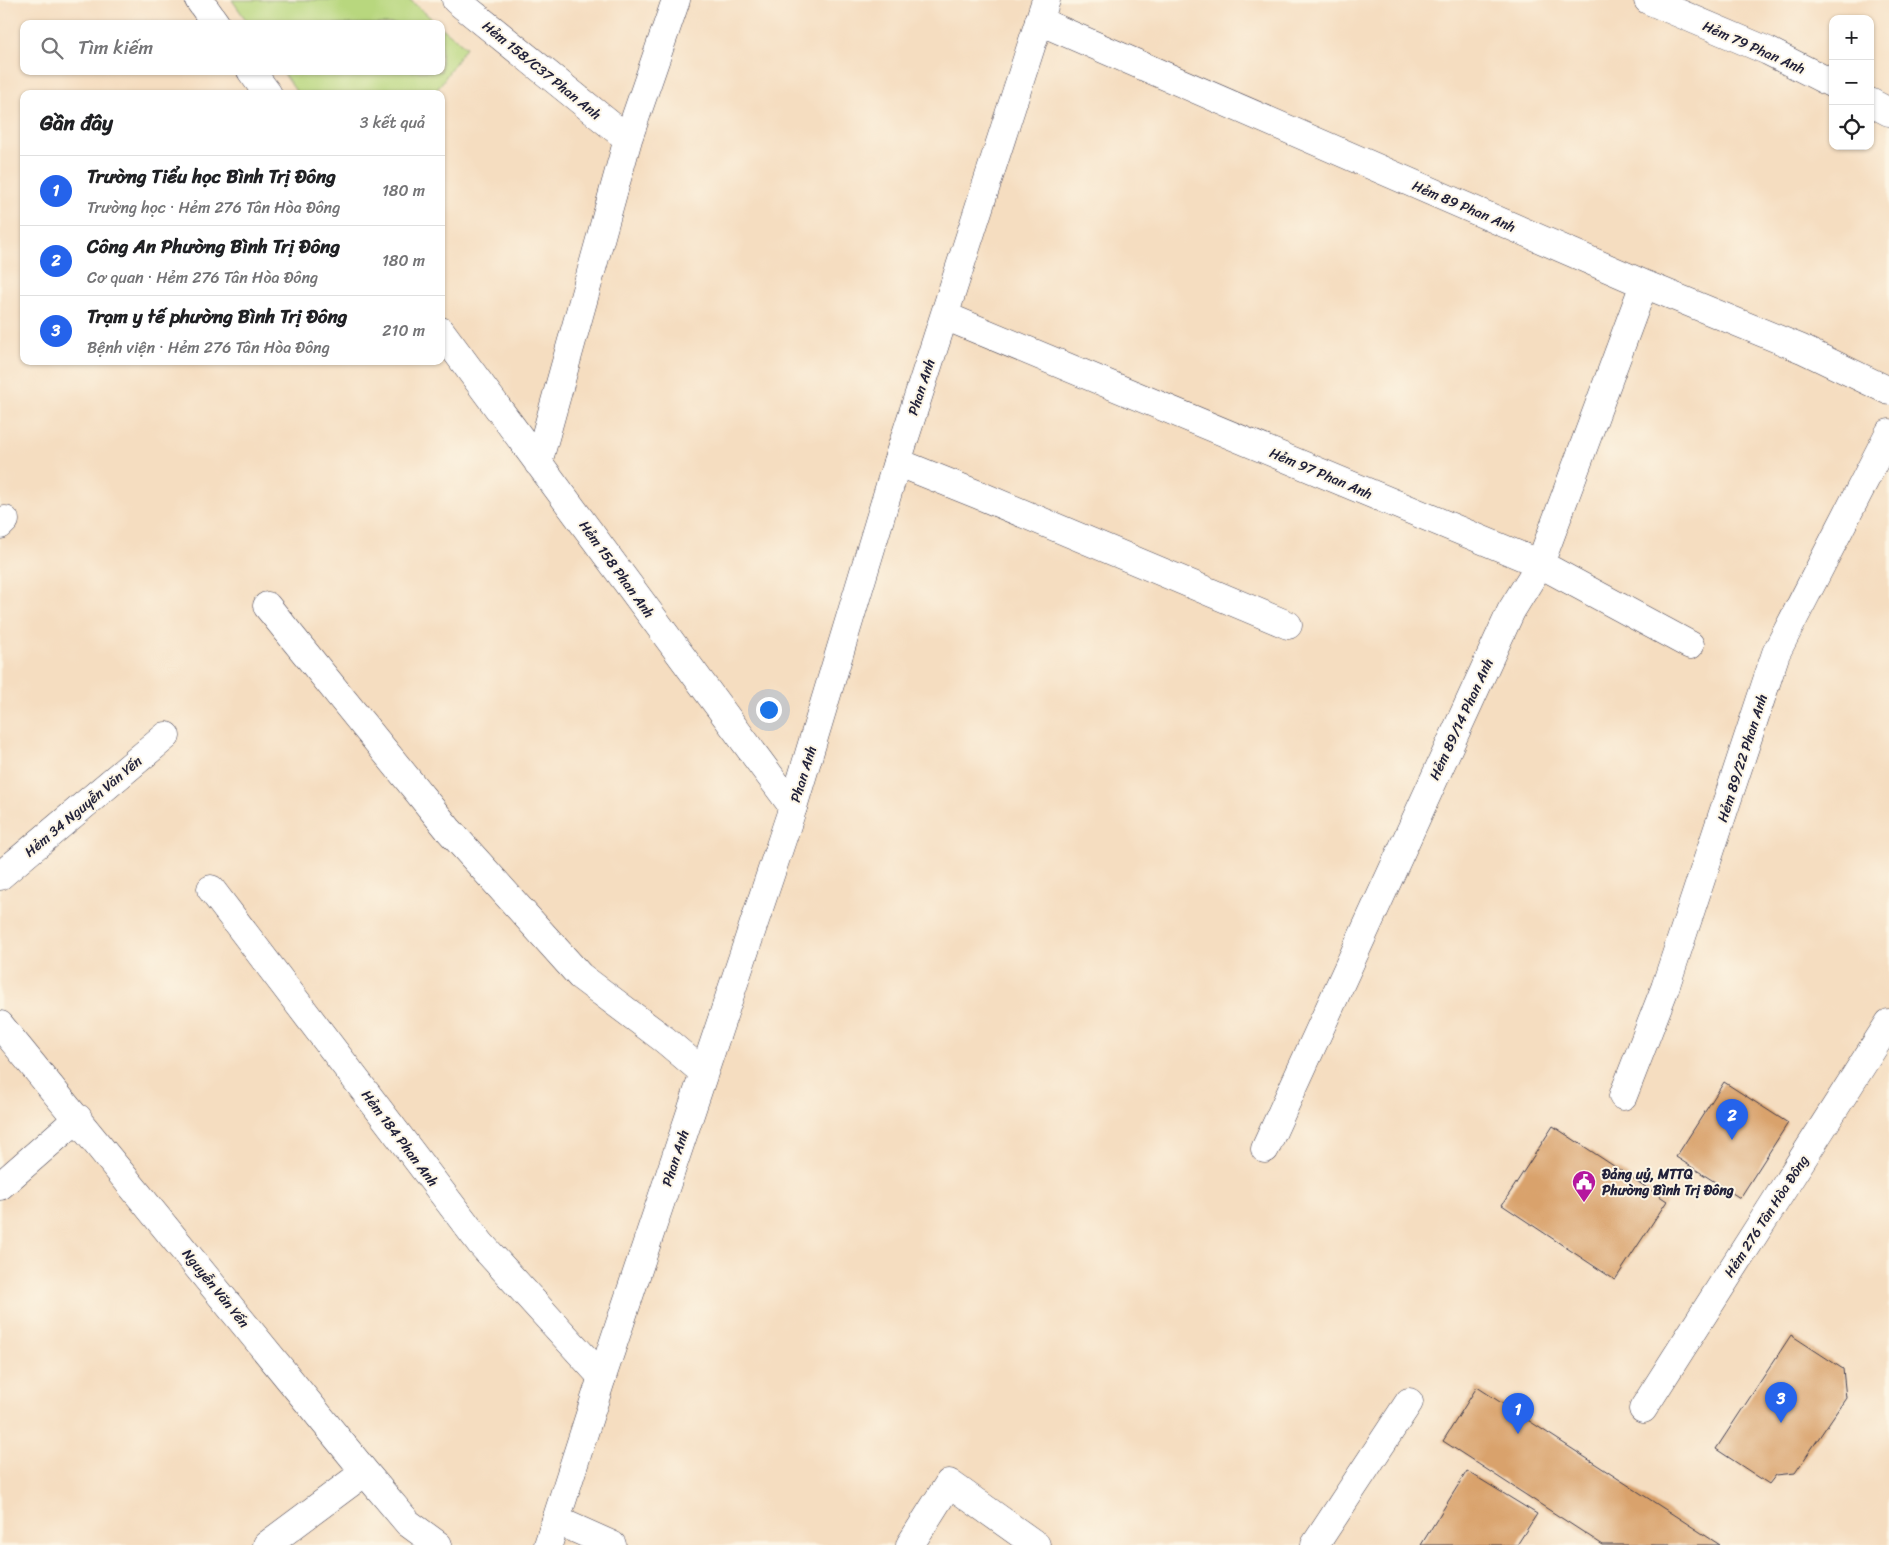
<!DOCTYPE html>
<html lang="vi">
<head>
<meta charset="utf-8">
<style>
	:root { --surface:#fff; --page:#f2f2f2; --text:#202124; --muted:#757577; --line:#e0e0e0; --accent:#2563eb }
	body { margin:0; font-family:Sriracha,sans-serif; background:var(--page); color:var(--text) }
	.controls { position:absolute; right:15px; top:15px; display:grid; overflow:hidden; border-radius:10px; box-shadow:0 1px 4px #0004 }
	.controls button { width:45px; height:45px; display:grid; place-items:center; padding:0; border:0; border-bottom:1px solid var(--line); background:var(--surface); color:var(--text); font:25px sans-serif }
	.you { position:absolute; left:768px; top:709px; width:18px; height:18px; margin:-12px; border:4px solid #fff; border-radius:50%; background:#1a73e8; box-shadow:0 0 0 8px #1a73e833 }
	.badge { display:grid; place-items:center; width:32px; height:32px; border-radius:50%; background:var(--accent); color:#fff; font-size:16px; font-weight:700 }
	.pin { position:absolute; translate:-50% -41px; filter:drop-shadow(0 1px 2px #0008) }
	.pin::after { content:''; position:absolute; top:26px; width:18px; height:15px; background:inherit; clip-path:polygon(0 0,100% 0,50% 100%) }
	.list { margin:0; padding:0; list-style:none }
	h2 { display:flex; justify-content:space-between; align-items:center; height:65px; margin:0; padding:0 20px; font-size:21px }
	h2 small { font-size:16px; font-weight:400; color:var(--muted) }
	.list li { display:grid; grid-template-columns:32px 1fr auto; gap:15px; align-items:center; box-sizing:border-box; height:70px; padding:0 20px; border-top:1px solid var(--line) }
	.list b { display:block; font-size:19px; white-space:nowrap }
	.list p { margin:0; font-size:16px; white-space:nowrap; color:var(--muted) }
	.list em { font-size:16px; font-style:normal; color:var(--muted) }
	.icon { flex:none; width:28px; height:28px; fill:none; stroke:currentColor; stroke-width:2; stroke-linecap:round; stroke-linejoin:round }
	.map { position:relative; flex:none; width:1889px; height:1545px; overflow:hidden }
	.search { position:absolute; background:var(--surface); box-shadow:0 1px 4px #0004; left:20px; top:20px; width:425px; height:55px; display:flex; align-items:center; gap:12px; box-sizing:border-box; padding:0 18px; border-radius:10px; color:var(--muted); font-size:19px }
	.panel { position:absolute; background:var(--surface); box-shadow:0 1px 4px #0004; left:20px; top:90px; width:425px; height:275px; border-radius:10px }
	.map>svg:first-child { display:block }
	.green { fill:#b8d77e; stroke:#6d7c5c }
	.building { fill:#d9a26c }
	.lines { fill:none; stroke-linecap:round; stroke-linejoin:round }
	.minor-casing { stroke:#423e4f; stroke-width:29 }
	.major-casing { stroke:#423e4f; stroke-width:29 }
	.minor { stroke:#fff; stroke-width:28 }
	.major { stroke:#fff; stroke-width:28 }
	.labels { text-anchor:middle; stroke-width:4; stroke-linejoin:round; paint-order:stroke }
	.street-label { font-size:14px; fill:#22223b; stroke:#fcf5e5 }
	.poi-label { font-size:14px; font-weight:bold; fill:#22223b; stroke:#fcf5e5; text-anchor:start }
</style>
</head>
<body>
<div class="map">
<svg width="1889" height="1545" viewBox="0 0 1889 1545">
	<rect width="100%" height="100%" fill="#fcf5e5"/>
	<filter id="ink" filterUnits="userSpaceOnUse"><feTurbulence type="fractalNoise" baseFrequency=".02" numOctaves="2"/><feDisplacementMap in="SourceGraphic" scale="10" xChannelSelector="R" yChannelSelector="G"/><feConvolveMatrix kernelMatrix="1 2 1 2 8 2 1 2 1" color-interpolation-filters="sRGB"/></filter>
	<filter id="wash" filterUnits="userSpaceOnUse"><feTurbulence type="fractalNoise" baseFrequency=".0096" numOctaves="4" result="noise"/><feDisplacementMap in="SourceGraphic" scale="20" xChannelSelector="R" yChannelSelector="G"/><feGaussianBlur stdDeviation="1.12" result="paint"/><feColorMatrix in="noise" values="0 0 0 0 0 0 0 0 0 0 0 0 0 0 0 0 0 1.4 0 .05"/><feComposite in="paint" operator="in"/></filter>
	<g filter="url(#wash)">
		<rect width="100%" height="100%" fill="#f5ddc0"/>
		<path class="green" d="M232,0H410L438,24H249Z
			M441,27L466,47L434,94H298L282,71H441Z"/>
		<g id="blocks">
			<path class="building" d="M1724,1082L1788,1123L1740,1198L1676,1157Z
				M1553,1126L1667,1201L1615,1280L1502,1205Z
				M1791,1335L1843,1369L1846,1398L1795,1473L1776,1475L1769,1484L1716,1449Z
				M1477,1387L1720,1545H1603L1443,1441Z
				M1467,1471L1537,1514L1517,1545H1421Z"/>
		</g>
	</g>
	<g filter="url(#ink)">
		<use href="#blocks" fill-opacity="0" stroke="#423e4f" stroke-width="1"/>
		<g class="lines">
			<g class="minor-casing">
				<path id="minor" d="M199,0L216,24
					M456,0L628,139
					M1648,0L1768,51L1833,84
					M1039,21L1644,284L1802,349L1889,391
					M251,71L268,94
					M1870,102L1889,112
					M945,316L1540,564L1690,645
					M441,331L793,807
					M897,462L979,495L1288,625
					M538,463L628,139L676,0
					M0,525L5,520
					M267,606L448,829L580,976L665,1040L703,1072
					M0,876L166,736
					M211,889L481,1244L602,1377
					M0,1025L365,1472L408,1523L438,1545
					M1623,1096L1665,988L1776,653L1889,433
					M1265,1149L1511,611L1540,564L1644,284
					M0,1186L78,1118
					M1643,1409L1889,1023
					M556,1520L612,1545
					M267,1545L365,1472
					M910,1545L949,1483L1036,1545
					M1315,1545L1409,1402"/>
			</g>
			<g class="major-casing">
				<path id="major" d="M548,1545L602,1377L793,807L897,462L1046,0"/>
			</g>
			<use href="#minor" class="minor"/>
			<use href="#major" class="major"/>
		</g>
	</g>
	<defs>
		<g id="civic-pin" transform="scale(1.25)"><path d="M0 17L-7.5 6A9.5 9.5 0 1 1 7.5 6Z" fill="#b5179e" stroke="#fcf5e5"/><path d="M-.6-6.5H3V-4.5H.6V-3L4-1V1h2V6H-6V1h2V-1L-.6-3ZM-1.2 2.5V6h2.4V2.5Z" fill="#fff"/></g>
	</defs>
	<g fill-rule="evenodd">
		<use href="#civic-pin" x="1584" y="1182"/>
	</g>
	<g class="labels">
		<g class="street-label">
			<text transform="translate(1754 47) rotate(24)" y="5">Hẻm 79 Phan Anh</text>
			<text transform="translate(542 70) rotate(39)" y="5">Hẻm 158/C37 Phan Anh</text>
			<text transform="translate(1464 206) rotate(23)" y="5">Hẻm 89 Phan Anh</text>
			<text transform="translate(921 387) rotate(-72)" y="5">Phan Anh</text>
			<text transform="translate(1321 473) rotate(23)" y="5">Hẻm 97 Phan Anh</text>
			<text transform="translate(617 569) rotate(54)" y="5">Hẻm 158 Phan Anh</text>
			<text transform="translate(1461 719) rotate(-65)" y="5">Hẻm 89/14 Phan Anh</text>
			<text transform="translate(1742 758) rotate(-72)" y="5">Hẻm 89/22 Phan Anh</text>
			<text transform="translate(803 774) rotate(-73)" y="5">Phan Anh</text>
			<text transform="translate(83 806) rotate(-40)" y="5">Hẻm 34 Nguyễn Văn Yến</text>
			<text transform="translate(400 1138) rotate(53)" y="5">Hẻm 184 Phan Anh</text>
			<text transform="translate(675 1158) rotate(-72)" y="5">Phan Anh</text>
			<text transform="translate(1766 1216) rotate(-57)" y="5">Hẻm 276 Tân Hòa Đông</text>
			<text transform="translate(216 1288) rotate(51)" y="5">Nguyễn Văn Yến</text>
		</g>
		<g class="poi-label">
			<text x="1602" y="1179">Đảng uỷ, MTTQ<tspan x="1602" dy="16">Phường Bình Trị Đông</tspan></text>
		</g>
	</g>
</svg>
<div class="controls">
<button>+</button>
<button>−</button>
<button><svg class="icon" aria-label="locate" viewBox="0 0 24 24"><circle cx="12" cy="12" r="6"/><path d="M12 2v4M12 18v4M2 12h4M18 12h4"/></svg></button>
</div>
<div class="you"></div>
<div class="pin badge" style="left:1518px;top:1434px">1</div>
<div class="pin badge" style="left:1732px;top:1140px">2</div>
<div class="pin badge" style="left:1781px;top:1423px">3</div>
<div class="search"><svg class="icon" aria-label="search" viewBox="0 0 24 24"><circle cx="10" cy="10" r="6"/><path d="M15 15l6 6"/></svg>Tìm kiếm</div>
<section class="panel">
<h2>Gần đây<small>3 kết quả</small></h2>
<ul class="list">
<li><span class="badge">1</span><div><b>Trường Tiểu học Bình Trị Đông</b><p>Trường học · Hẻm 276 Tân Hòa Đông</p></div><em>180 m</em></li>
<li><span class="badge">2</span><div><b>Công An Phường Bình Trị Đông</b><p>Cơ quan · Hẻm 276 Tân Hòa Đông</p></div><em>180 m</em></li>
<li><span class="badge">3</span><div><b>Trạm y tế phường Bình Trị Đông</b><p>Bệnh viện · Hẻm 276 Tân Hòa Đông</p></div><em>210 m</em></li>
</ul>
</section>
</div>
</body>
</html>
